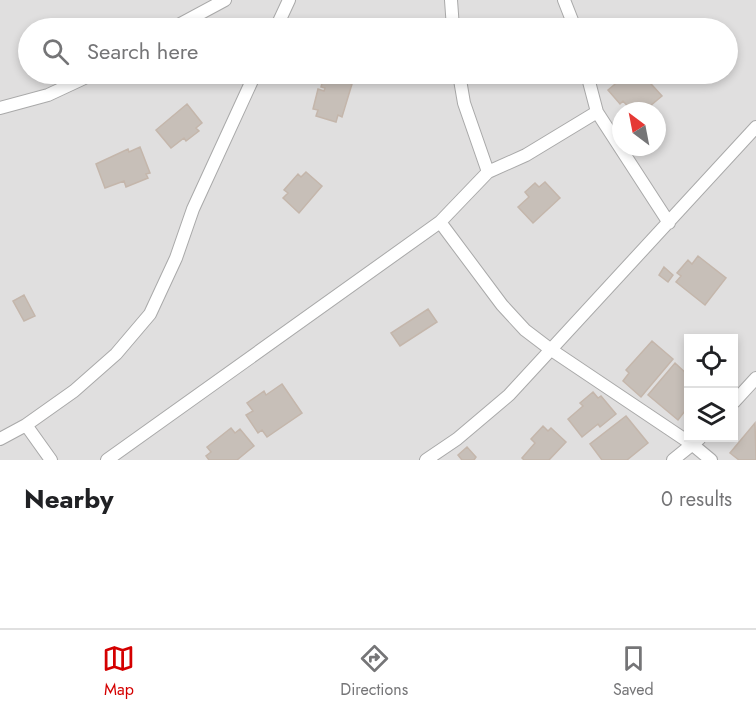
<!DOCTYPE html>
<html lang="en">
<head>
<meta charset="utf-8">
<style>
	:root { --surface:#fff; --page:#f2f2f2; --text:#202124; --muted:#757577; --line:#e0e0e0; --accent:#d40000 }
	body { margin:0; font-family:Jost,sans-serif; background:var(--page); color:var(--text) }
	.controls { position:absolute; right:18px; bottom:18px; display:grid; overflow:hidden; border-radius:0px; box-shadow:0 3px 9px #0003 }
	.controls button { width:54px; height:54px; display:grid; place-items:center; padding:0; border:0; border-bottom:2px solid var(--line); background:var(--surface); color:var(--text); font:30px sans-serif }
	.compass { position:absolute; left:612px; top:102px; width:54px; height:54px; border-radius:50%; background:var(--surface); box-shadow:0 3px 9px #0003; rotate:328deg }
	.list { margin:0; padding:0; list-style:none }
	h2 { display:flex; justify-content:space-between; align-items:center; height:78px; margin:0; padding:0 24px; font-size:26px }
	h2 small { font-size:20px; font-weight:400; color:var(--muted) }
	.icon { flex:none; width:33px; height:33px; fill:none; stroke:currentColor; stroke-width:2; stroke-linecap:round; stroke-linejoin:round }
	.map { position:relative; flex:none; width:756px; height:460px; overflow:hidden }
	.search { position:absolute; background:var(--surface); box-shadow:0 3px 9px #0003; left:18px; right:18px; top:18px; height:66px; display:flex; align-items:center; gap:15px; box-sizing:border-box; padding:0 21px; border-radius:33px; color:var(--muted); font-size:22px }
	.sheet { height:168px; background:var(--surface) }
	nav { display:flex; justify-content:space-around; align-items:center; box-sizing:border-box; height:84px; border-top:2px solid var(--line); background:var(--surface); font-size:16px; color:var(--muted) }
	nav a { display:grid; justify-items:center; gap:3px }
	nav .on { color:var(--accent) }
	.map>svg:first-child { display:block }
	.residential { fill:#e0dfdf; fill-rule:evenodd }
	.building { fill:#c7bfb8; stroke:#c4b6ab; stroke-width:1.5 }
	.lines { fill:none; stroke-linecap:round; stroke-linejoin:round }
	.street-casing { stroke:#a9a9a9; stroke-width:14 }
	.street { stroke:#fff; stroke-width:12 }
</style>
</head>
<body>
<div class="map">
<svg width="756" height="460" viewBox="0 0 756 460">
	<rect width="100%" height="100%" fill="#f2efe9"/>
	<path class="residential" d="M0,0H756V460H0ZM28,28H728V74H28ZM621,111H657V147H621ZM688,338H734V438H688Z"/>
	<path class="building" d="M627,74H642L662,96L644,111H632L623,101L620,104L608,90Z
		M324,76L352,84L342,117L338,115L336,122L316,116L318,110L313,109L318,89L324,91L325,88L321,87Z
		M187,104L202,123L196,128L199,131L186,141L184,138L171,148L156,130Z
		M140,147L150,173L146,174L148,178L126,187L124,181L105,188L96,164L128,149L129,152Z
		M306,172L322,186L299,213L283,198L288,193L284,190L298,174L301,177Z
		M545,182L560,198L533,223L518,207L529,197L525,192L535,183L539,187Z
		M698,256L726,278L705,305L676,282L681,276L677,273L688,260L692,264Z
		M664,267L673,275L668,282L659,275Z
		M24,295L35,316L24,321L13,301Z
		M428,309L437,322L400,346L391,333Z
		M652,341L673,359L641,397L623,381L629,373L626,370Z
		M675,363L688,375V407L678,420L648,395Z
		M282,384L302,413L267,437L262,430L258,433L246,415L253,411L247,403L264,391L266,395Z
		M593,392L598,398L601,396L616,414L600,427L598,424L582,437L568,419L583,406L580,403Z
		M626,416L648,443L627,460H602L590,444Z
		M755,423L756,460H739L730,453Z
		M543,426L548,431L551,428L566,442L549,460H524L522,458L535,443L531,439Z
		M231,428L235,433L240,429L254,446L237,460H209L206,456L211,452L207,447Z
		M467,447L476,457L474,460H462L458,455Z"/>
	<g class="lines">
		<g class="street-casing">
			<path id="street" d="M451,0L453,28
				M564,0L575,28
				M173,28L225,0
				M276,28L289,0
				M459,74L464,103L488,172
				M587,74L597,112L669,223
				M0,108L48,95L93,74
				M440,222L502,305L525,330L550,349L693,445L711,460
				M734,402L756,378
				M26,425L51,460
				M0,439L26,425L74,391L116,354L150,314L176,258L193,209L255,74
				M107,460L440,222L488,172L526,155L597,112
				M426,460L457,439L509,395L756,127
				M673,460L700,438"/>
		</g>
		<use href="#street" class="street"/>
	</g>
</svg>
<div class="controls">
<button><svg class="icon" aria-label="locate" viewBox="0 0 24 24"><circle cx="12" cy="12" r="6"/><path d="M12 2v4M12 18v4M2 12h4M18 12h4"/></svg></button>
<button><svg class="icon" aria-label="layers" viewBox="0 0 24 24"><path d="M12 4l9 5-9 5-9-5zM3 14l9 5 9-5"/></svg></button>
</div>
<svg class="compass" viewBox="-18 -18 36 36"><path d="M0-13l5 13h-10z" fill="#e53935"/><path d="M0 13l5-13h-10z" fill="#757577"/></svg>
<div class="search"><svg class="icon" aria-label="search" viewBox="0 0 24 24"><circle cx="10" cy="10" r="6"/><path d="M15 15l6 6"/></svg>Search here</div>
</div>
<section class="sheet">
<h2>Nearby<small>0 results</small></h2>
<ul class="list">
</ul>
</section>
<nav>
<a class="on"><svg class="icon" aria-label="map" viewBox="0 0 24 24"><path d="M3 6l6-2 6 2 6-2v14l-6 2-6-2-6 2zM9 4v14M15 6v14"/></svg>Map</a>
<a><svg class="icon" aria-label="directions" viewBox="0 0 24 24"><path d="M12 3l9 9-9 9-9-9zM9 14v-3h6M13 9l2 2-2 2"/></svg>Directions</a>
<a><svg class="icon" aria-label="saved" viewBox="0 0 24 24"><path d="M7 4h10v16l-5-4-5 4z"/></svg>Saved</a>
</nav>
</body>
</html>
